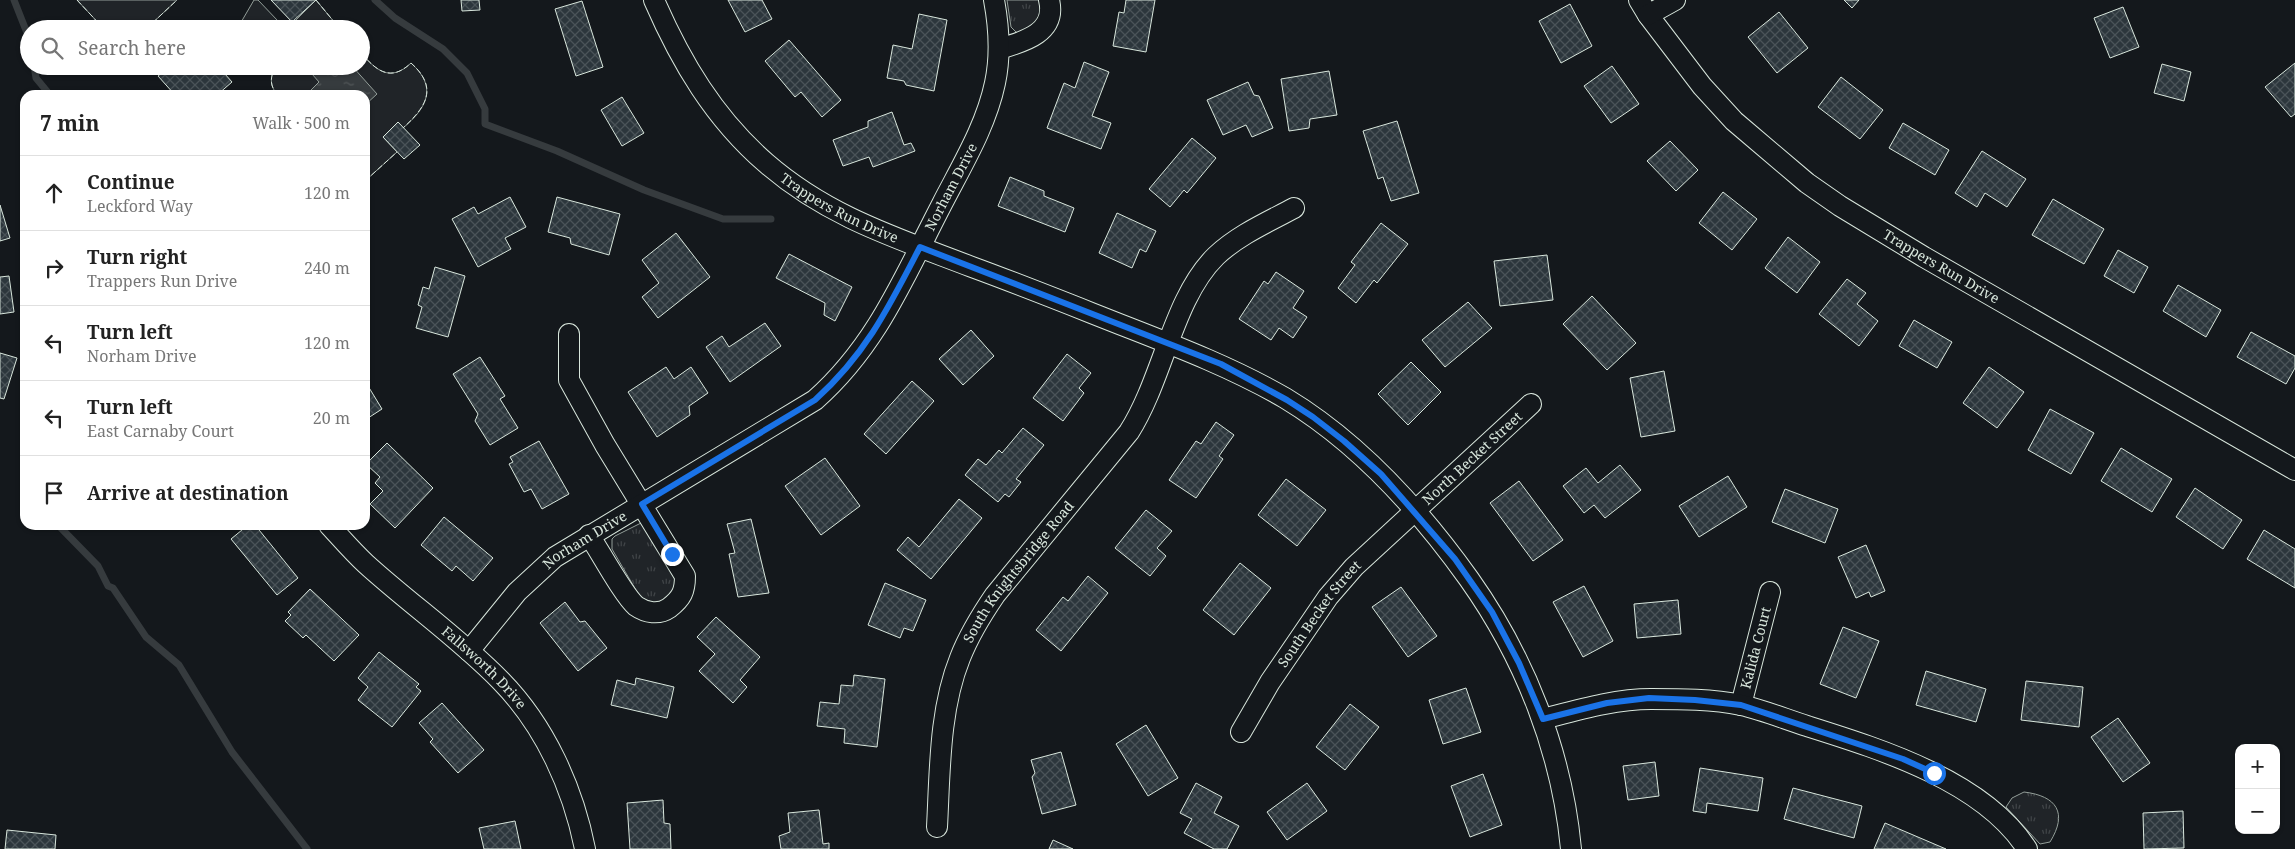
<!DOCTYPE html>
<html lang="en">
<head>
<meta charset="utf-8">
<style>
	:root { --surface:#fff; --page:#f2f2f2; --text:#222; --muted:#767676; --line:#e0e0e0 }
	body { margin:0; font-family:"Noto Serif",serif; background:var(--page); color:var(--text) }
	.controls { position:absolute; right:15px; bottom:15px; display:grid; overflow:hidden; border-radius:10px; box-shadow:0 1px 4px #0004 }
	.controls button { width:45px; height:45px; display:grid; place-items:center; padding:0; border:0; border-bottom:1px solid var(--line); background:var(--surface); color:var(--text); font:25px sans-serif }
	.stop { position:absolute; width:15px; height:15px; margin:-11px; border:4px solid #1a73e8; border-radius:50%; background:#fff }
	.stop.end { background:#1a73e8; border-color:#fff; box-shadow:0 1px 5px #0008 }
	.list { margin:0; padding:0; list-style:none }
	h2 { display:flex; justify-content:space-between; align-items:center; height:65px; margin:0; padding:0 20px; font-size:21px }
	h2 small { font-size:16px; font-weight:400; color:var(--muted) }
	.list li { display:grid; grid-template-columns:32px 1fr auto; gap:15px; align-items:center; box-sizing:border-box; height:75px; padding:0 20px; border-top:1px solid var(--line) }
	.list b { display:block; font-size:19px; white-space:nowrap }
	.list p { margin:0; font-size:16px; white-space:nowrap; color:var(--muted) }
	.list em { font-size:16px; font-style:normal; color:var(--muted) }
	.icon { flex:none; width:28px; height:28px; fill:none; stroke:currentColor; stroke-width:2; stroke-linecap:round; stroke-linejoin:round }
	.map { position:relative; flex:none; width:2295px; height:849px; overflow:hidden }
	.search { position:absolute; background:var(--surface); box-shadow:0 1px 4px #0004; left:20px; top:20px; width:350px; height:55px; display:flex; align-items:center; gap:12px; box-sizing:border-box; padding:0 18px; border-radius:28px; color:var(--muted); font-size:19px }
	.panel { position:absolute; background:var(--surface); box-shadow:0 1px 4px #0004; left:20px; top:90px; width:350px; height:440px; border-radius:15px }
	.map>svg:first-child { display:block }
	.grass { fill:url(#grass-tufts); stroke:#939e99 }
	.green { fill:#202428; stroke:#939e99 }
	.water { fill:url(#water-ripples); stroke:#939e99 }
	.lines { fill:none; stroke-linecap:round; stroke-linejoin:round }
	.stream { stroke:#363b3e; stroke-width:7 }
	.building { fill:url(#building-cross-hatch); stroke:#d8e6dc }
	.street-casing { stroke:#d8e6dc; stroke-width:22 }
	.street { stroke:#14181c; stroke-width:20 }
	.fence { stroke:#d8e6dc; stroke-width:1; stroke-dasharray:6 2.5; stroke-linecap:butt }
	.route { stroke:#1a73e8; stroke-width:6 }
	.labels { text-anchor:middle; stroke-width:4; stroke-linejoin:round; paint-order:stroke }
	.street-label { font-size:14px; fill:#d8e6dc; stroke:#14181c }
</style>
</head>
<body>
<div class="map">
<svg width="2295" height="849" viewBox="0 0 2295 849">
	<defs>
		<pattern id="grass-tufts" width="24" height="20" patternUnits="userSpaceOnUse" patternTransform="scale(1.25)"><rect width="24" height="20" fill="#202428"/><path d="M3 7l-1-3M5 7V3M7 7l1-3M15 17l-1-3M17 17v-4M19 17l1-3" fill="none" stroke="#404447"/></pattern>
		<pattern id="water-ripples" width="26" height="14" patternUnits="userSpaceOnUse" patternTransform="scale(1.25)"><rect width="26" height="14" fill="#363b3e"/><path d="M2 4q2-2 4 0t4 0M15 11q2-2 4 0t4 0" fill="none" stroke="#525759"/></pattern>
		<pattern id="building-cross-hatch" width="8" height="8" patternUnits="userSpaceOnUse" patternTransform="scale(1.25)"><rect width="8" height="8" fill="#2c363c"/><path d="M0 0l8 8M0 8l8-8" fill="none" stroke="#4a5358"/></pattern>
	</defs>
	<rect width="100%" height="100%" fill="#14181c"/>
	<path class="grass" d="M1007,0H1039L1042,9L1035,27L1017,33L1011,27Z
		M641,523L676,576V585L667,600L654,603L640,597L612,549V539L615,536Z
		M2024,792C2057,796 2068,813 2050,842L2040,844L2006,807L2012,798Z"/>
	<path class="green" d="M77,0H177L146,29H104Z
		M254,0H258L278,21L283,29H241L240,24Z
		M316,0L340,29H287Z
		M361,53C376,70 390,83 411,63C438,87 427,108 403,128L398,122L383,137L397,152L365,181V95H278C269,86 270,76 276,66H361Z"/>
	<path class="water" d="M305,66H352L377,94L365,105V95H306L319,82Z"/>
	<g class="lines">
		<path class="stream" d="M14,0L29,38
			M375,0L395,18L443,49L467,73L485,109V124L557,151L644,190L723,219H771
			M34,66L36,78L50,95
			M58,525L98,566L108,586L113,588L146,637L179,665L232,752L307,849"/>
	</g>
	<path class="building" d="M271,0H316L292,22Z
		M461,0H479L480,10L462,11Z
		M728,0H762L772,19L745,32Z
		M1126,0H1155L1146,52L1113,46L1119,12L1124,13Z
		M1844,0H1859L1852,8Z
		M582,1L603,67L576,76L555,9Z
		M1570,4L1592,46L1561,63L1539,21Z
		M2123,7L2139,47L2110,58L2094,18Z
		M1779,12L1808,48L1777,73L1748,37Z
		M919,14L947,20L934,91L906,85L904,81L887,78L893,45L912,49Z
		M789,40L841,100L822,117L801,92L795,97L765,61Z
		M1084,62L1109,72L1092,116L1111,123L1101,149L1047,128L1064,83L1075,88Z
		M2295,63V114L2291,117L2265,87Z
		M2162,64L2191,72L2184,101L2154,93Z
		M170,66H218L232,82L217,95H175L158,76Z
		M1612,66L1639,104L1611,123L1584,86Z
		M1329,71L1337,115L1310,119L1309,128L1289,131L1281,79Z
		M1841,77L1883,110L1860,139L1818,107Z
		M1248,82L1254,95L1259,96L1273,128L1252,137L1246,125L1223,135L1207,100Z
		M622,97L644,133L622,146L601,110Z
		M892,112L904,145L911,143L915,151L873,167L869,157L843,166L833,140L868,127V121Z
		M1397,121L1419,193L1391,201L1383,177L1378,179L1363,131Z
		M398,122L420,145L404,159L383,137Z
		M1903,123L1949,150L1935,175L1889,148Z
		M1192,138L1216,158L1187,193L1184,190L1170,207L1149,189Z
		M1670,141L1698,170L1676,191L1647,161Z
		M1982,151L2026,179L2007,207L1985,193L1977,207L1955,193Z
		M1010,177L1044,191V196L1074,208L1065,232L998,206Z
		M1723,192L1757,219L1732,250L1699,223Z
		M510,197L526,227L505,238L511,249L478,267L452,219L474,207L478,214Z
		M557,197L620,214L609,255L571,244L570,238L548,232Z
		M2053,199L2104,229L2084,264L2032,235Z
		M0,205L10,238L0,241Z
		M1117,213L1156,231L1146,252L1140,249L1132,268L1099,253Z
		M1381,223L1408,244L1377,283L1374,280L1356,303L1338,288L1355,265L1351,262Z
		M676,233L710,277L658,318L642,297L659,283L642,260Z
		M1788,237L1820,262L1797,293L1765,268Z
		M2118,250L2148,267L2134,293L2104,276Z
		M789,254L852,287L835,321L824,315L825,303L776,278Z
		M1547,255L1553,300L1500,306L1494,261Z
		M435,267L465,276L448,337L416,328L422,307L418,305L423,287L429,289Z
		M1276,272L1304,291L1293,308L1307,317L1293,338L1279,328L1271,340L1239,319L1264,281L1268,284Z
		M9,276L14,312L0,314V277Z
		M1847,279L1866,293L1857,304L1878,321L1859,346L1819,314Z
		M2178,285L2221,310L2206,337L2163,311Z
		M1592,296L1636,343L1607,370L1563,324Z
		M1468,302L1492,328L1445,367L1422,340Z
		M1914,320L1952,342L1937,368L1899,346Z
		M765,323L781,346L730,382L706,347L722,336L729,347Z
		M971,330L994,356L963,385L939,359Z
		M2251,332L2295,356V368L2286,384L2237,357Z
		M0,353L17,358L4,399L0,398Z
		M1067,354L1091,373L1079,388L1084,393L1063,421L1033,398Z
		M480,357L505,396L500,399L518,428L490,445L475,421L478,414L453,374Z
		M1411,362L1441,392L1408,425L1378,394Z
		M666,367L674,379L691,367L708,393L689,406L690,415L657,437L628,392Z
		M1989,367L2024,392L1997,428L1963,403Z
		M1664,371L1675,431L1641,437L1630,378Z
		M365,381L382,409L365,420Z
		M912,381L934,401L886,454L864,434Z
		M2050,409L2094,433L2071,474L2028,450Z
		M1216,422L1234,435L1219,456L1223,459L1196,498L1169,480L1196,441L1201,444Z
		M1023,428L1044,445L1016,479L1021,482L1009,497L1005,494L998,502L965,475L978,459L986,465L999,450L1002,453Z
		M539,441L569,494L542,509L531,489L524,492L509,464L513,462L510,457Z
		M387,443L433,488L395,528L370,504L383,491L375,483L380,477L366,464Z
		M2121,448L2172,479L2152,512L2101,481Z
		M825,458L860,506L821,535L785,486Z
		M1620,465L1641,490L1605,518L1594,505L1584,513L1563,486L1586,468L1598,483Z
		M1728,476L1747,507L1699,537L1679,506Z
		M1286,479L1326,510L1297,546L1258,515Z
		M1519,481L1563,540L1533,561L1490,503Z
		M2195,488L2242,520L2223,549L2176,517Z
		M1785,489L1838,509L1825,543L1772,522Z
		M959,499L982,518L931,579L897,550L908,537L919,547Z
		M1146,510L1172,531L1157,548L1166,556L1150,576L1115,548Z
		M444,517L493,558L473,581L456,566L452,571L421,545Z
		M751,519L769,593L738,597L729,554L735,553L727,524Z
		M248,525H255L298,578L277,595L231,539Z
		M2264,530L2295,549V588L2247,559Z
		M1866,545L1885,591L1871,597L1869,592L1856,598L1838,557Z
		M1240,563L1271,588L1234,635L1203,610Z
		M1088,576L1108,593L1061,651L1036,630L1063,597L1068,601Z
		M885,583L926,600L913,631L904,628L900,638L868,625Z
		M1584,586L1613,641L1583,657L1553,602Z
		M1401,587L1437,636L1408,657L1372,607Z
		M310,589L359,635L334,661L306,635L303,638L285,621L291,615L288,612Z
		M1678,600L1681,634L1637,638L1634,604Z
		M565,602L580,622L585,621L607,648L578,671L540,623Z
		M716,617L760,657L740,680L747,687L733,703L699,671L715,654L697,637Z
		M1843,627L1879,641L1856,698L1820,684Z
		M379,652L419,684L416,687L421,691L392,727L358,700L368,687L358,678Z
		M1926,671L1986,689L1976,722L1916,705Z
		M854,675L885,679L877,747L844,743L845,729L817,726L820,702L839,704L841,685L853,686Z
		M636,678L674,687L667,718L611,705L617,680L635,685Z
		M2026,681L2083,687L2079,727L2021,720Z
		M1466,688L1481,732L1443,744L1429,700Z
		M442,703L484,750L458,773L430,742L433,739L419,723Z
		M1350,704L1379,727L1345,770L1316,747Z
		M2118,718L2150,763L2123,782L2091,737Z
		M1146,725L1178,778L1148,796L1116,744Z
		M1061,752L1076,805L1042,814L1032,777L1035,773L1031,760Z
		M1655,762L1659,796L1628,800L1623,766Z
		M1700,768L1763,778L1758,811L1707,803L1706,813L1693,811Z
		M1483,774L1502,825L1470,837L1451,786Z
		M1196,783L1222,797L1214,813L1239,826L1227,849H1214L1184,833L1192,819L1180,813Z
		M1307,783L1327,811L1287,840L1267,812Z
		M1793,788L1862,806L1854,838L1784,819Z
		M663,800L664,823L670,824L671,849H630L627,803Z
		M819,810L823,844L829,843V849H781L779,836L790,832L788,813Z
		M2183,811L2184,848L2144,849L2143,813Z
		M515,821L521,849H484L479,828Z
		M1885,823L1946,849H1874Z
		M7,830L56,835L55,849H5Z
		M1053,840L1073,849H1049Z"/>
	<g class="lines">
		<g class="street-casing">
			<g id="street">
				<path id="s1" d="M654,0C681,62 714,118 766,163C828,217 897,238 972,267C1024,286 1076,307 1127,327C1181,348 1235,369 1285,398C1358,442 1419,509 1469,579C1525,658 1562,752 1571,849"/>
				<path id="s2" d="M1639,0L1648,15L1702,86L1734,121L1807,183L1840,206L1924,257L2295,470"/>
				<path d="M1648,15L1675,0"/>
				<path d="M999,49C1023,42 1057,33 1049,0"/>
				<path d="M569,334V380L605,445L685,576C685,591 682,598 669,608C659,615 646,613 636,606C624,596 599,550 589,535"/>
				<path id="s3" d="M329,525C341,538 353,552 366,564C410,604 459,638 501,681C545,726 573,788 585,849"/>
				<path id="s4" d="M469,651L517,592L555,557L815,400C877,345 904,277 942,204C962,165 986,126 995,83C1001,55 999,27 994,0"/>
				<path id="s5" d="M1741,705L1770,592"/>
				<path d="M1543,719C1578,710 1615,699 1651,699C1681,699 1712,699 1741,705C1763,710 1785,719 1807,726C1880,749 1984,781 2027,849"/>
				<path id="s6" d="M1241,732L1270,682L1328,597L1354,567L1531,404"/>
				<path id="s7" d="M937,827C940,772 939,710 960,658C969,635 982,614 995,595L1129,432C1163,379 1173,298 1216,256C1238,235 1268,222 1294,208"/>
			</g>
		</g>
		<use href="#street" class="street"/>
		<path class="fence" d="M77,0L104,29
			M316,0L340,29
			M146,29L177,0
			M287,29L292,22L290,21
			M361,53C376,70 390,83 411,63C439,88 426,107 403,128
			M276,66C270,76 269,86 278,95
			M365,181L397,152"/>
	</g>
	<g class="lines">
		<path class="route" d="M672,554L642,504L815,400C866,354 889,307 920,247L1221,364L1287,400L1313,417L1344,441L1381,474L1455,559L1492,612L1519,663L1543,719L1607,703L1649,698L1695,700L1741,705L1903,759L1934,773"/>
	</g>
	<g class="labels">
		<g class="street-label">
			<text dy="5" stroke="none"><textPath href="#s4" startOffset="686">Norham Drive</textPath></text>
			<text dy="5" stroke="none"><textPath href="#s1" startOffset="286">Trappers Run Drive</textPath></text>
			<text dy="5" stroke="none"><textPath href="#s2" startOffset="408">Trappers Run Drive</textPath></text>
			<text dy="5" stroke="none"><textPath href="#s6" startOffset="361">North Becket Street</textPath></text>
			<text dy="5" stroke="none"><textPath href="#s4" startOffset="162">Norham Drive</textPath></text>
			<text dy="5" stroke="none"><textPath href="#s7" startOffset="276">South Knightsbridge Road</textPath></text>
			<text dy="5" stroke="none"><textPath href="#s6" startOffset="142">South Becket Street</textPath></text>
			<text dy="5" stroke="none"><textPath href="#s5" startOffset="59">Kalida Court</textPath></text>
			<text dy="5" stroke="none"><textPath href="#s3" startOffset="211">Fallsworth Drive</textPath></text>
		</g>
	</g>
</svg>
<div class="controls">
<button>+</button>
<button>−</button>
</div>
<div class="stop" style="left:1934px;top:773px"></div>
<div class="stop end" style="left:672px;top:554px"></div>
<div class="search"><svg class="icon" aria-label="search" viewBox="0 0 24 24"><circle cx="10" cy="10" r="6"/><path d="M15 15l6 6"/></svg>Search here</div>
<section class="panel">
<h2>7 min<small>Walk · 500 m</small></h2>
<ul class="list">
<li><svg class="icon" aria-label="ahead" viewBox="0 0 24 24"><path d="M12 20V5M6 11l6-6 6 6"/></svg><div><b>Continue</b><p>Leckford Way</p></div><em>120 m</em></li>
<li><svg class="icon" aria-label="right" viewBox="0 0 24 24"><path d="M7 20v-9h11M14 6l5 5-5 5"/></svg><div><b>Turn right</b><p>Trappers Run Drive</p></div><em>240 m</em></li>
<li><svg class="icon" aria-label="left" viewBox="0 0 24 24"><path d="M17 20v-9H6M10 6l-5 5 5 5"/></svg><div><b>Turn left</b><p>Norham Drive</p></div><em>120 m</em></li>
<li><svg class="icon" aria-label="left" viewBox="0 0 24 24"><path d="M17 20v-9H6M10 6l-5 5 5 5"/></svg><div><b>Turn left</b><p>East Carnaby Court</p></div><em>20 m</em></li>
<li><svg class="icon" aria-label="arrive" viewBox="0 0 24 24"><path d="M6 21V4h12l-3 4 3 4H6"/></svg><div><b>Arrive at destination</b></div></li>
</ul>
</section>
</div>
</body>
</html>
